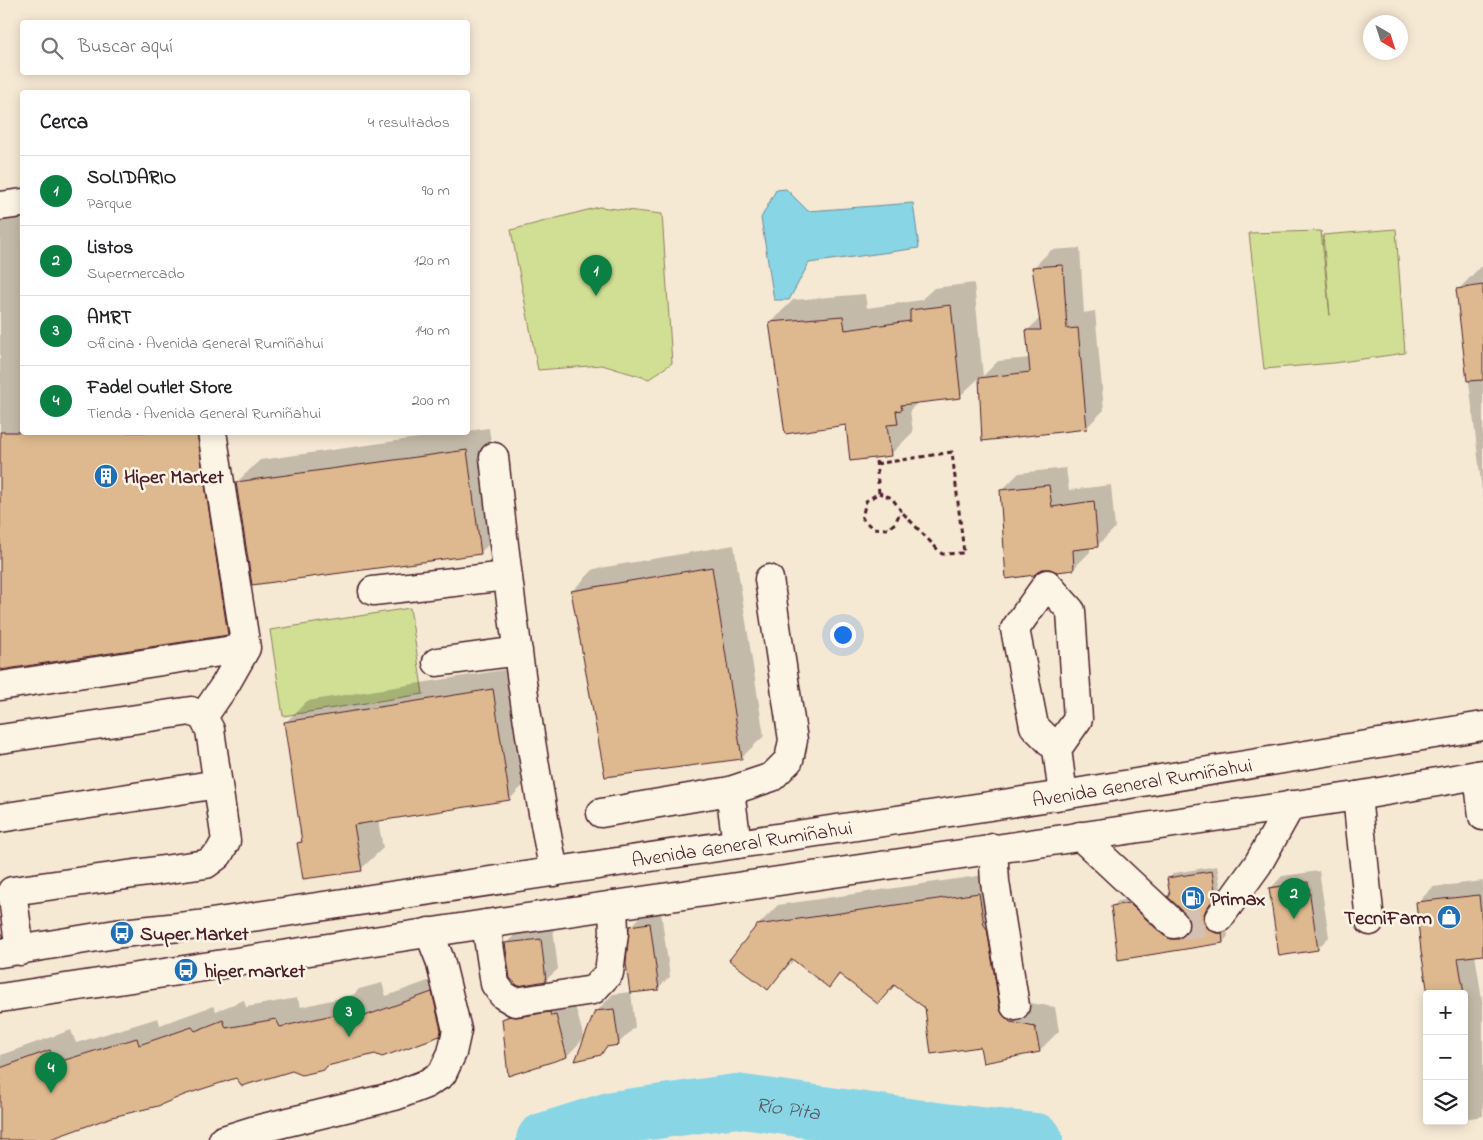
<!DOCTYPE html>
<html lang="es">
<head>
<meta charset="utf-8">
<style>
	:root { --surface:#fff; --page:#f2f2f2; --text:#202124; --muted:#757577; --line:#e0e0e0; --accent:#0b8043 }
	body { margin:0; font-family:"Indie Flower",sans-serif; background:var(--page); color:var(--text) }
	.controls { position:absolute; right:15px; bottom:15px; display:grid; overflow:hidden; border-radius:5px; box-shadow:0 2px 12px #0003 }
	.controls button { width:45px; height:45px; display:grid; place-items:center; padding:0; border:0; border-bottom:1px solid var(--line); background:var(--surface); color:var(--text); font:25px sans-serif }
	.compass { position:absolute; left:1363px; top:15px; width:45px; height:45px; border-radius:50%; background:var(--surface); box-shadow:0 2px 12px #0003; rotate:141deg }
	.you { position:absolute; left:842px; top:634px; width:18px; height:18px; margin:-12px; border:4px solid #fff; border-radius:50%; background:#1a73e8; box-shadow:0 0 0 8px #1a73e833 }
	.badge { display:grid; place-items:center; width:32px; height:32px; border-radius:50%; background:var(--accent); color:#fff; font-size:16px; font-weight:700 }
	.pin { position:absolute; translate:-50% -41px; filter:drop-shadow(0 1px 2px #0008) }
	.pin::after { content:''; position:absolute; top:26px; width:18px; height:15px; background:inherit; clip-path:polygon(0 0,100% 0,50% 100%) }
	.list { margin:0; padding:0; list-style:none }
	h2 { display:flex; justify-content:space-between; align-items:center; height:65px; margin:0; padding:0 20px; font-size:21px }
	h2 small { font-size:16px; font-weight:400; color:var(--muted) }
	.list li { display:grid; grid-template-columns:32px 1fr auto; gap:15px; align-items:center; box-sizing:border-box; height:70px; padding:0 20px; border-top:1px solid var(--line) }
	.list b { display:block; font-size:19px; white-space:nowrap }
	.list p { margin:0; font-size:16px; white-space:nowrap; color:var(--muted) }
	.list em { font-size:16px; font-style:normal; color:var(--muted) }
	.icon { flex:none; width:28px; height:28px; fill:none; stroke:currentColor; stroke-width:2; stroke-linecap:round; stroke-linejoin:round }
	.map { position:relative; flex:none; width:1483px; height:1140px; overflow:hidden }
	.search { position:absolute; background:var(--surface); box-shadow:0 2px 12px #0003; left:20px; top:20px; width:450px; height:55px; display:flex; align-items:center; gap:12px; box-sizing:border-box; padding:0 18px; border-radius:5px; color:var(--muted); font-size:19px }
	.panel { position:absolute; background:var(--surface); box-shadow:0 2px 12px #0003; left:20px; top:90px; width:450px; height:345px; border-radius:5px }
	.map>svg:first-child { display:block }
	.green { fill:#d0df93; stroke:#8d7f5f }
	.water { fill:#87d5e5; stroke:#6f8c9b }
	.shadow { fill:#0003 }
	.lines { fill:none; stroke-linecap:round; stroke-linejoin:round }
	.river { stroke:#87d5e5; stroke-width:54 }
	.building { fill:#deb98f; stroke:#4a1f2b }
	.minor-tunnel { stroke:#d4c1b2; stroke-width:28; stroke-dasharray:28 14; stroke-linecap:butt }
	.minor-casing { stroke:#4a1f2b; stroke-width:31 }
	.highway-casing { stroke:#4a1f2b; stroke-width:31 }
	.path { stroke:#4a1f2b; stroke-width:3; stroke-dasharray:5 4; stroke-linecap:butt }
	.minor { stroke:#fcf5e5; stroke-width:28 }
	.highway { stroke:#fcf5e5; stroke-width:28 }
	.labels { text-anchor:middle; stroke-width:5; stroke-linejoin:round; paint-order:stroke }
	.poi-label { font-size:20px; font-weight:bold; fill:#4a1f2b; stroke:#fcf5e5; text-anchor:start }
	.street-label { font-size:20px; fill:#4a1f2b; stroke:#fcf5e5 }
	.water-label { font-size:21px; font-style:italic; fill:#5c5663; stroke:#fcf5e5 }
</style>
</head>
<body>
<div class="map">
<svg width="1483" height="1140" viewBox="0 0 1483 1140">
	<rect width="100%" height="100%" fill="#f6e9d4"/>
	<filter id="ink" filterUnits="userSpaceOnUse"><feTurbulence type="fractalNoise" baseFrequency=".02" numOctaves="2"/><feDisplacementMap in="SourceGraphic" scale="10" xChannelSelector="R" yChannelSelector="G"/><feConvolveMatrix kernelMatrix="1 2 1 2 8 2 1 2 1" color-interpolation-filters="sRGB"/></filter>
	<g filter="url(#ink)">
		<path class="green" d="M599,207L662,214L672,363L649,379L602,365L538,370L511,230Z
			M1396,229L1405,353L1334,363L1264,369L1249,233L1321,231L1330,316L1323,235Z
			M410,608L423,694L283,716L270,630Z"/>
		<path class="water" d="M786,189L808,211L913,203L919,248L809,263L789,300H774L761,218L776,190Z"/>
		<path class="shadow" d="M22,209V432H222L250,611L228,634L0,669V212Z
			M1080,248L1084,313L1095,311L1104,410L1086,428L983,439L981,376L960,396L919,402L910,410L913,432L890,455L847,423L770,323L793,300L865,294L867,308L921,300L934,288L974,283L983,376L998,361L1030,358L1027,331L1040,318L1034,267L1051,250Z
			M1480,267H1483V499L1458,290Z
			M489,428L503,530L480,553L237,482L260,460Z
			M1066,468L1069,490L1111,485L1115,528L1097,546H1090V552L1073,569L1002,490L1019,473Z
			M734,545L764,736L741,758L572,591L594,569Z
			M515,668L531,777L510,799L378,820L383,848L361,869L298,843L303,839L285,723L307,701Z
			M1217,866L1221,889L1212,902L1208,910L1227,928L1228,936L1223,942L1119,958L1112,907L1118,901L1135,898L1176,934H1185L1189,932L1190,920L1186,912L1169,896L1171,894L1168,879L1174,873Z
			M1319,871L1329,937L1317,949L1271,888L1282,876Z
			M998,873L1022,995L1031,1003L1055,1007L1059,1031L1039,1051L926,1008L896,985L878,1003L841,974L829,986L795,959L768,988L758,925L778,905Z
			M1483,881V953L1475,954L1483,1006V1116L1464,1119V994H1429L1417,903L1433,887Z
			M661,912L670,977L658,988L631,992L635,1027L618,1044L609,1045L600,1054L596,1012L613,994L631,992V927L642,915Z
			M553,928L558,969L546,980L506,943L518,932Z
			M453,972L460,1014L439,1035L375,1052L293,1069L237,1076L111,1116L45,1140H3L0,1133L1,1055L71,1030L76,1043L158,1018L160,1025L213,1006L216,1011L244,1000L246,1007L297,998L301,1007L353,995L359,989L382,983L386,996Z
			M573,998L584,1038L567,1056L503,1020L520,1002Z"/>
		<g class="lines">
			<path class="river" id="s1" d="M543,1140L613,1118L736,1101L943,1130L1036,1140"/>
		</g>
		<path class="building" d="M1063,265L1067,329L1078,328L1087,429L982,441L979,378L1030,372L1026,330H1041L1032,267Z
			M1483,285V380L1467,381L1456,289Z
			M951,305L961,398L901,405L902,410L896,411L898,424L887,425L891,456L850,461L846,425L785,434L769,322L843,316L845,330L910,321V310Z
			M0,432H197L228,635L0,670Z
			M467,450L481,554L252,585L236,482Z
			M1049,485L1052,507L1094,501L1098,547L1073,550L1074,570L1057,572L1050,569H1042L1034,575L1006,579L1000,490Z
			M712,567L742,759L605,777L571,591Z
			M493,689L510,800L354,825L362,871L303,879L297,843L302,842L284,722Z
			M1212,871L1216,896L1206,909L1203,917L1205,924L1210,930L1217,933H1222L1223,943L1118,960L1111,906L1129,903L1163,935L1171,939H1179L1185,935L1189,928V920L1185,913L1167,896H1170L1167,878Z
			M1308,882L1318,950L1279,956L1269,888Z
			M979,893L984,925L987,929L1000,1009L1003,1015L1010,1022L1035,1027L1040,1052L983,1063L980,1047L931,1054L925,1008L894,985L878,1004L839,974L829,988L792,959L768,990L729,960L757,925Z
			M1479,895L1483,933V955L1458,958L1464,994H1428L1421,951L1416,902Z
			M650,923L659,990L630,993L626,964L629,926Z
			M541,939L546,981L518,986L510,978L505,943Z
			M432,992L441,1030L440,1036L382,1057L375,1054L327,1066L324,1070L302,1075L292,1071L242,1086L236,1078L184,1095L158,1106L112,1117L48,1140H0V1068L50,1050L55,1063L137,1038L139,1045L192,1027L195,1031L223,1020L226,1028L276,1019L280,1027L337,1014V1009L361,1003L365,1016Z
			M614,1009L619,1045L606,1047L601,1055L575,1061L595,1011Z
			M550,1012L551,1016L556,1015L567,1057L508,1076L502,1019L510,1016L517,1017Z"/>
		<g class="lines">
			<path class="minor-tunnel" d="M1174,924H1199L1219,918"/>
			<g class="minor-casing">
				<path id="minor" d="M0,206L22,203
					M494,457C509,596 527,735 554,872
					M373,591L507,576
					M437,662L518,651
					M0,686L246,648
					M203,717L225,685L246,648L212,432
					M0,739L191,711L203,717L210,730L226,841L218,855L206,864L12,891L20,951
					M1057,749L1078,719L1071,611L1047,584L1015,629L1034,726L1057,749L1063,795
					M1478,775L1483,816
					M730,791L737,844
					M1357,796L1370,921
					M601,813L730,791L772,777L789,760L793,740L769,579
					M0,818L218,784
					M1080,836L1174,924
					M993,848L995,882L1015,1006
					M1219,918L1258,864L1291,805
					M486,924L495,984L503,995L515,1002L593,990L609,973L614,933L613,905
					M223,1140L255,1130L395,1096L426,1084L442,1074L452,1053L457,1030L440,960L429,932"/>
			</g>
			<g class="highway-casing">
				<g id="highway">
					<path id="s2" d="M0,953L122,933L198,925L1063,795L1483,726"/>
					<path d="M0,998L486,924L1357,796L1483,774"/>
				</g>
			</g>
			<path class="path" d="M876,461L879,493L866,501L862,518L872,528L888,529L895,523L901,511L892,498L879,493
				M876,464L952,452L964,553L942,554L901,511"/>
			<use href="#minor" class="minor"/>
			<use href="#highway" class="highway"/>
		</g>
	</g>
	<defs>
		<g id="building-disc" transform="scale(1.25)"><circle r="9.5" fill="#1f6fb2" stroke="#fcf5e5"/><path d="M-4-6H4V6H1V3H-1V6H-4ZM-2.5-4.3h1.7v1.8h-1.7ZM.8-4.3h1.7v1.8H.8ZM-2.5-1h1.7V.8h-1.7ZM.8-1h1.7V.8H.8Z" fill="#fff"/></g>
		<g id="fuel-disc" transform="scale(1.25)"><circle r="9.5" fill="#1f6fb2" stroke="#fcf5e5"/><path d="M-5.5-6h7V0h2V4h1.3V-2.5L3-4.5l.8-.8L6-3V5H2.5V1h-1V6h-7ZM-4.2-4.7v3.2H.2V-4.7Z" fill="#fff"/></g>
		<g id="shop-disc" transform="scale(1.25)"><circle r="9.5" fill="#1f6fb2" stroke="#fcf5e5"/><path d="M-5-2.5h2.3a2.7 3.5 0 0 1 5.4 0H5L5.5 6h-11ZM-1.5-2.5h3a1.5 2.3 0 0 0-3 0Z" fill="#fff"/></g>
		<g id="bus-disc" transform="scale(1.25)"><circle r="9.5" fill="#1f6fb2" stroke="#fcf5e5"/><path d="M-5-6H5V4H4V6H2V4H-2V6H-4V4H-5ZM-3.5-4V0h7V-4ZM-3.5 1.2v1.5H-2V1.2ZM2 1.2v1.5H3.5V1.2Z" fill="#fff"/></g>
	</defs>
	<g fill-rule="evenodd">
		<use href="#building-disc" x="106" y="476"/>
		<use href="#fuel-disc" x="1193" y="898"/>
		<use href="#shop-disc" x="1449" y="917"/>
		<use href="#bus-disc" x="122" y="933"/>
		<use href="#bus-disc" x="186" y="970"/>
	</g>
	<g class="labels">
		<g class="poi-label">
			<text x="124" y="483">Hiper Market</text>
			<text x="1210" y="905">Primax</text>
			<text x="1432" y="924" text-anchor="end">TecniFarm</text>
			<text x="140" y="940">Super Market</text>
			<text x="204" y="977">hiper market</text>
		</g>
		<g class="street-label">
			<text dy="7" stroke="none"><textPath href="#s2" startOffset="1155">Avenida General Rumiñahui</textPath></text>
			<text dy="7" stroke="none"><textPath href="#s2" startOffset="750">Avenida General Rumiñahui</textPath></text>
		</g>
		<g class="water-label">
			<text dy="7" stroke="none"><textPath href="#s1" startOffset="250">Río Pita</textPath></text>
		</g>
	</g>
</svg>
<div class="controls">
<button>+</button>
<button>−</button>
<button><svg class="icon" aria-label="layers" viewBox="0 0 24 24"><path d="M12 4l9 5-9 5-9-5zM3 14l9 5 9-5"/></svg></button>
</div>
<svg class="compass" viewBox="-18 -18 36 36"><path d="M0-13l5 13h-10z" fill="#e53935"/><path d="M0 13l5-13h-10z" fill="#757577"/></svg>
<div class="you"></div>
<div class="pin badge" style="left:596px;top:296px">1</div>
<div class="pin badge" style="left:1294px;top:919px">2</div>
<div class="pin badge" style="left:349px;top:1037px">3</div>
<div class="pin badge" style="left:51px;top:1093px">4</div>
<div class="search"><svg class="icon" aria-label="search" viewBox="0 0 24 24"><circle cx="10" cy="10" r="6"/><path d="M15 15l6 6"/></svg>Buscar aquí</div>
<section class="panel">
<h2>Cerca<small>4 resultados</small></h2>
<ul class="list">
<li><span class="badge">1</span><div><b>SOLIDARIO</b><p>Parque</p></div><em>90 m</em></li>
<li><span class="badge">2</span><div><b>Listos</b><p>Supermercado</p></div><em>120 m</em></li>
<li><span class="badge">3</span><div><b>AMRT</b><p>Oficina · Avenida General Rumiñahui</p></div><em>140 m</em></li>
<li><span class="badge">4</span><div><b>Fadel Outlet Store</b><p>Tienda · Avenida General Rumiñahui</p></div><em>200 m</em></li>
</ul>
</section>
</div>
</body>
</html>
